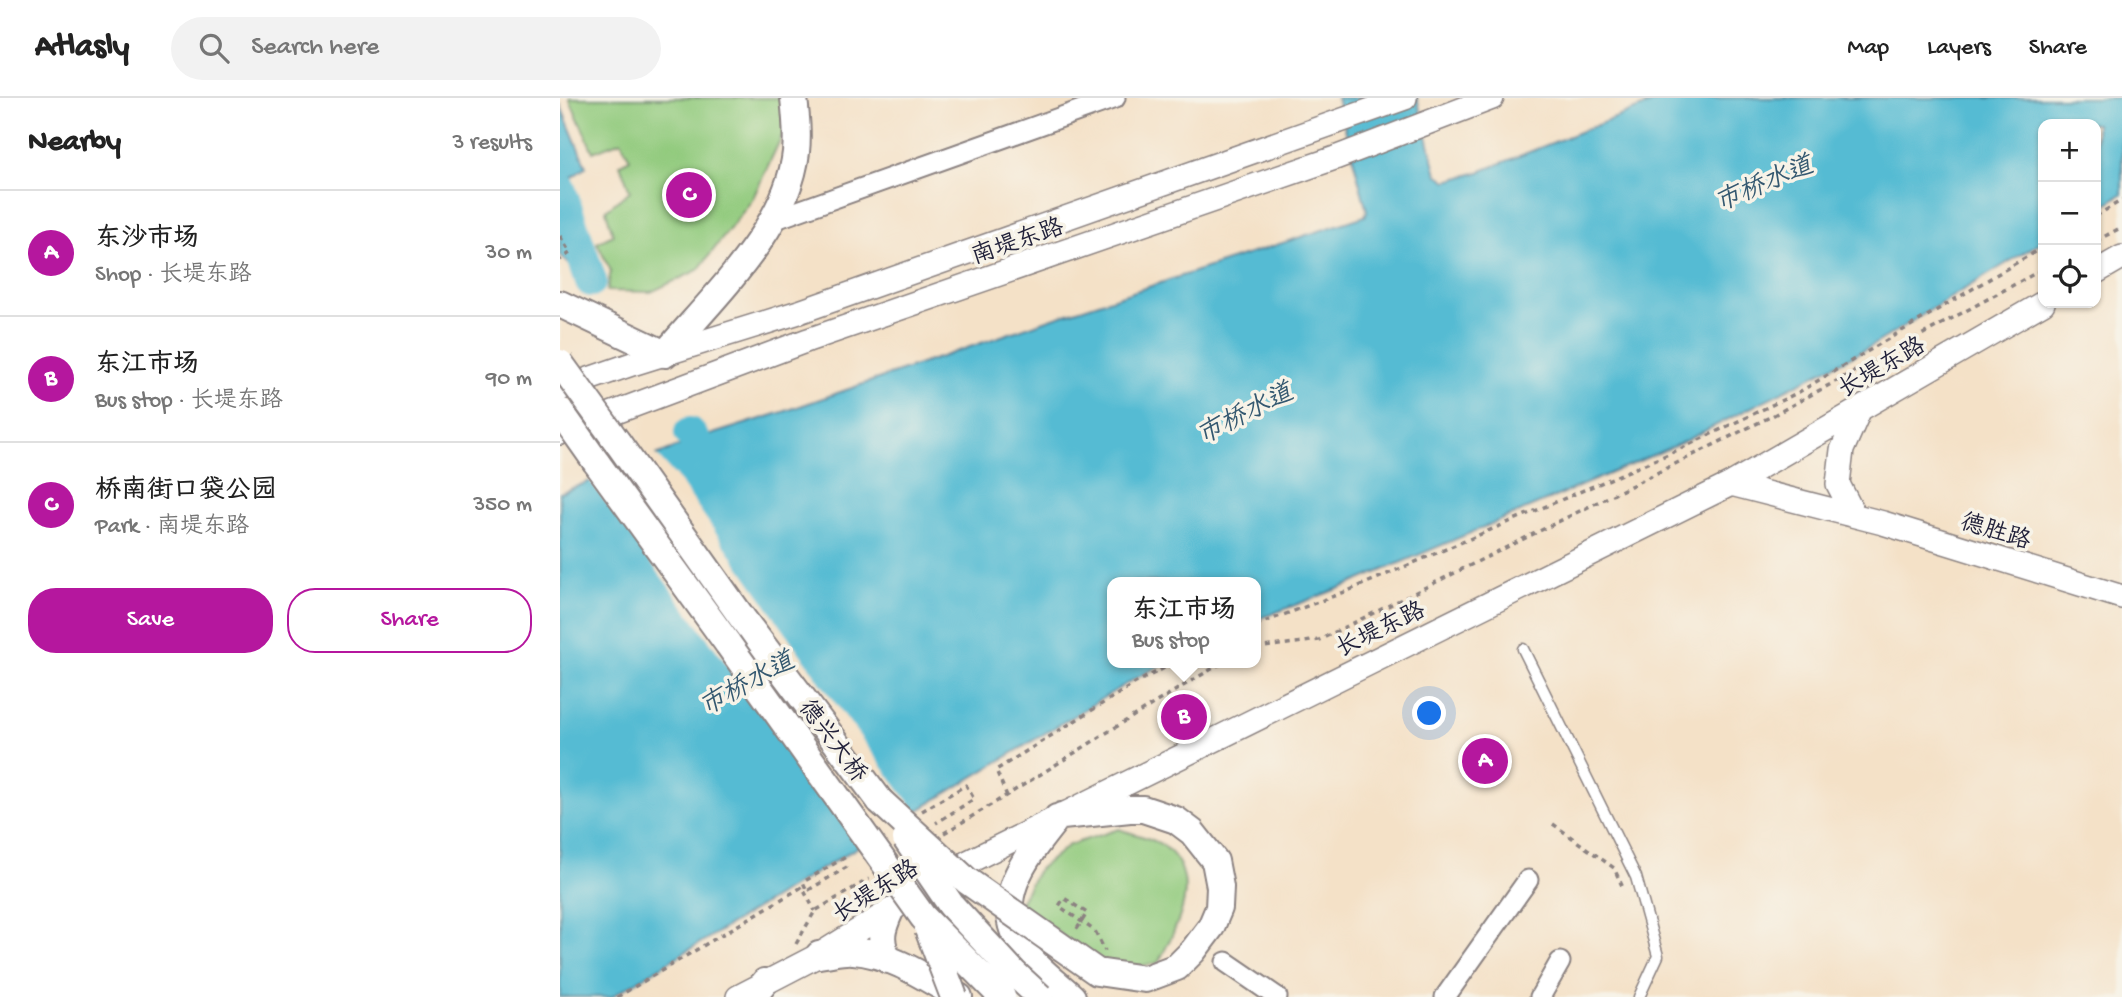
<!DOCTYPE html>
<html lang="en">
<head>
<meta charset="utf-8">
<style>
	:root { --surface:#fff; --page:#f2f2f2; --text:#222; --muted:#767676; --line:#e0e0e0; --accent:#b5179e }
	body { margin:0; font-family:"Gochi Hand","LXGW WenKai TC",sans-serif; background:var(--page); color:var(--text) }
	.controls { position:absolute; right:21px; top:21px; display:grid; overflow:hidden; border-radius:14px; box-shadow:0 2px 5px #0004 }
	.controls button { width:63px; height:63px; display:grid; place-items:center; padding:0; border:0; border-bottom:2px solid var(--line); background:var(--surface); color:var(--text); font:35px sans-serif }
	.you { position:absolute; left:870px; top:616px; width:24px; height:24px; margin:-18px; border:5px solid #fff; border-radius:50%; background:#1a73e8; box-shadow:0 0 0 10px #1a73e833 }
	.badge { display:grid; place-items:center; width:46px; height:46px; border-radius:50%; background:var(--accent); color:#fff; font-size:23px; font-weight:700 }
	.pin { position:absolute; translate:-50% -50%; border:4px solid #fff; box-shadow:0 2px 7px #0006 }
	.popup { position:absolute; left:547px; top:479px; width:154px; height:91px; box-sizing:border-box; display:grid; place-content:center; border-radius:14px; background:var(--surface); filter:drop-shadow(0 2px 5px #0005); font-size:23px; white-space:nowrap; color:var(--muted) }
	.popup b { font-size:26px; color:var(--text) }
	.popup::after { content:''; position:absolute; left:50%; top:100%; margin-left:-14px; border:14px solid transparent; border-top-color:var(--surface) }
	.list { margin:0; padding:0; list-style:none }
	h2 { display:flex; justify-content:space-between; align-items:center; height:91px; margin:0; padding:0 28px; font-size:30px }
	h2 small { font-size:23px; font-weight:400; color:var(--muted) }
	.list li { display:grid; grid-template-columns:46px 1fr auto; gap:21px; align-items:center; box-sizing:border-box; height:126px; padding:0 28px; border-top:2px solid var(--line) }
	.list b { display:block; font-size:26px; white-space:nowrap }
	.list p { margin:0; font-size:23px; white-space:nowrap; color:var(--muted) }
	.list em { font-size:23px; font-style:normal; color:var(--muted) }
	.actions { display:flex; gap:14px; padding:21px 28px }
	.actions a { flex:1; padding:16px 0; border:2px solid var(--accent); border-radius:28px; text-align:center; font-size:24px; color:var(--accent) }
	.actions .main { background:var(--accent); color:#fff }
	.icon { flex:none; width:38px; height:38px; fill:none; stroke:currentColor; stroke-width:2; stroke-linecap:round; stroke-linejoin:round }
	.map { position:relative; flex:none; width:1562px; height:899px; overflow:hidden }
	header { display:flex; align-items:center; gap:42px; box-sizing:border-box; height:98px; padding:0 35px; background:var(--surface); border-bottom:2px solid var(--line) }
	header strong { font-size:33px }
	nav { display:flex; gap:38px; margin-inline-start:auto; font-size:24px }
	.search { width:490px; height:63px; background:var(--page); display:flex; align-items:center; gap:18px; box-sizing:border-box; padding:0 24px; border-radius:38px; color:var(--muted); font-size:26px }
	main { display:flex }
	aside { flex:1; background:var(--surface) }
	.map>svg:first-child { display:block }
	.green { fill:#91ca7d; stroke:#5a765c; stroke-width:2 }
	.water { fill:#55bbd3; stroke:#3c6e87; stroke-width:2 }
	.pier { fill:#f4e1c7 }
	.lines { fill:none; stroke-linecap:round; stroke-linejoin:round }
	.river { stroke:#55bbd3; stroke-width:32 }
	.service-casing { stroke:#8b8281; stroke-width:13 }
	.minor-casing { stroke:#8b8281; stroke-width:23 }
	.tertiary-casing { stroke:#8b8281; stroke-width:26 }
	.secondary-casing { stroke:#8b8281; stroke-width:30 }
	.path { stroke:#8b8281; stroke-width:3.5; stroke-dasharray:5 5; stroke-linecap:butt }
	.service { stroke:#fff; stroke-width:10 }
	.minor { stroke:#fff; stroke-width:19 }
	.tertiary { stroke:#fff; stroke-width:23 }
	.secondary { stroke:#fff; stroke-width:26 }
	.secondary-bridge-casing { stroke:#8b8281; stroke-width:30; stroke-linecap:butt }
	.secondary-bridge { stroke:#fff; stroke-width:26 }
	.labels { text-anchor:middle; stroke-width:7; stroke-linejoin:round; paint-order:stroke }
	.street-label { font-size:24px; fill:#22223b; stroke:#f7f3e8 }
	.water-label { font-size:26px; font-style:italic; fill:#345870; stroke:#f7f3e8 }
</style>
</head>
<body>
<header>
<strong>Atlasly</strong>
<div class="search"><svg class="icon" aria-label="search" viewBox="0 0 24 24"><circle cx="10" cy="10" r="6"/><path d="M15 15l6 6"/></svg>Search here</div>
<nav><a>Map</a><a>Layers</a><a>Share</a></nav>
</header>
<main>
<aside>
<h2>Nearby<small>3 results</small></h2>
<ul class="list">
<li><span class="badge">A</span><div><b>东沙市场</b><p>Shop · 长堤东路</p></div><em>30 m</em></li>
<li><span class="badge">B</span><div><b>东江市场</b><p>Bus stop · 长堤东路</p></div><em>90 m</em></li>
<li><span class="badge">C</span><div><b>桥南街口袋公园</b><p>Park · 南堤东路</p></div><em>350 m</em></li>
</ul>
<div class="actions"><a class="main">Save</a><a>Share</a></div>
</aside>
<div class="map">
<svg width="1562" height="899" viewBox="0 0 1562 899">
	<rect width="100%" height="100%" fill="#f7f3e8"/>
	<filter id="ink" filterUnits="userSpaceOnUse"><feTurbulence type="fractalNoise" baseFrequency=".0143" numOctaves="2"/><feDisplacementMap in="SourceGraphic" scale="14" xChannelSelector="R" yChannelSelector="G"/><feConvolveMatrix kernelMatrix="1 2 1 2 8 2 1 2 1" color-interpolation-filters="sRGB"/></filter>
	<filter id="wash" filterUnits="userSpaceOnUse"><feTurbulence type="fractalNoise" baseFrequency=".00686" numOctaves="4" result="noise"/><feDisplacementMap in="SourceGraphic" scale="28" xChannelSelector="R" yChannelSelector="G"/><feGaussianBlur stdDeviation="1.57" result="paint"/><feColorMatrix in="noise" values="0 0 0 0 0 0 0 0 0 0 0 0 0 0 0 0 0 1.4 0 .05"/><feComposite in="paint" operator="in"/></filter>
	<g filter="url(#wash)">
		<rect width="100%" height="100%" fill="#f4e1c7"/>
		<path class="green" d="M9,0H220L228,25L192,102L138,172L91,194L47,193L51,173L37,145L53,137L46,112L70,93L60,66L70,61L61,43L33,54Z
			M559,731C572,736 594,740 605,749C644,781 617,829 598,865L556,872L528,858L460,804L478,772L509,747Z"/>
		<path class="water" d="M777,0H857L877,76L887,83L919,74L1105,0H1562V96L1536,112V26H1483V143L1310,249L1119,346L788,487L696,522V484H552V565H605L576,580L51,899H0V395L134,342L223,314L496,219L805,118L807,113Z
			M0,6L26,69L11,80L13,104L37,160L29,178L10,167L0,157Z"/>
		<path class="pier" d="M94,354L119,382L262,587L358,717L304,750L28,380Z"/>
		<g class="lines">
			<path class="river" d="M0,91L31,183
				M130,335L155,376"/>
		</g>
	</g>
	<g filter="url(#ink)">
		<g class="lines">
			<g class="service-casing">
				<path id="service" d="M963,551L1076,779L1098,858L1079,899"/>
			</g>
			<g class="minor-casing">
				<path id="minor" d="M213,122L555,0
					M666,864L717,899
					M885,899L968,782
					M980,899L1000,864"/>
			</g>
			<g class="tertiary-casing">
				<path id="tertiary" d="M1536,174L1562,159
					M0,291L72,266L239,214L845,0
					M0,335L248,242L775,60L932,0
					M1171,386L1323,425L1562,499
					M1294,417L1278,386L1282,352L1300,311
					M178,899L259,857L408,764L1171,386L1483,205"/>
			</g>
			<g class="secondary-casing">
				<path id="secondary" d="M0,206L105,256C152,200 228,130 236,54C238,36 236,18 234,0
					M58,345L183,521L320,703
					M36,364L168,546
					M502,718L570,711
					M497,720C465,760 428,804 465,854C477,871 497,885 512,899
					M259,857C270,856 282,852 293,853C330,855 368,881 399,899
					M328,862C319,841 321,833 330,813
					M193,899L205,884"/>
			</g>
			<path class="path" d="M1536,118L1562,102
				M0,138L10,155L0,162
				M1536,143L1562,129
				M696,527L790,492L1120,351L1239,294L1483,149
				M696,550L759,542L1212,318L1483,171
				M447,698L436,672L577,584L614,565
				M362,713L406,687L414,701L376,725
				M993,726L1054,770L1064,792
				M384,735C478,680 568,619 662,565
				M287,769L247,793L243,784L289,757
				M517,831L527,815L504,800L499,808L535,833L545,853
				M236,846L255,813L309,781
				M57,899L242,789L255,813"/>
			<use href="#service" class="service"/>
			<use href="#minor" class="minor"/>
			<use href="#tertiary" class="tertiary"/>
			<use href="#secondary" class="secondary"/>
			<g class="secondary-bridge-casing">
				<path id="secondary-bridge" d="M0,265L58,345
					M0,313L36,364
					M168,546L363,819L442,899
					M320,703L406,782L537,874L585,881L617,869L633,853L651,829L659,810L660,789L655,763L632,734L616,722L583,711H570
					M346,741L391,807L454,875L480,899
					M368,831L394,899"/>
			</g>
			<use href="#secondary-bridge" class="secondary-bridge"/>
		</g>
	</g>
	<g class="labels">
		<g class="street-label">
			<text transform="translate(457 142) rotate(-19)" y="8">南堤东路</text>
			<text transform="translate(1321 268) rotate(-30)" y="8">长堤东路</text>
			<text transform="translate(1436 432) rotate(17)" y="8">德胜路</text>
			<text transform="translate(820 530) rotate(-26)" y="8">长堤东路</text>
			<text transform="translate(274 642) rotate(53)" y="8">德兴大桥</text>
			<text transform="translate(315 792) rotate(-32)" y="8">长堤东路</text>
		</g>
		<g class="water-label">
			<text transform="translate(1203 84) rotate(-23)" y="9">市桥水道</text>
			<text transform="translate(684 314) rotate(-27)" y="9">市桥水道</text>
			<text transform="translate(186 584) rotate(-29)" y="9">市桥水道</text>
		</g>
	</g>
</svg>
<div class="controls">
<button>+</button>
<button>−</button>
<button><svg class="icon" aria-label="locate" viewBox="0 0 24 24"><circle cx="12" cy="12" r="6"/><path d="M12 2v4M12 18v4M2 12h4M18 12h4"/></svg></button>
</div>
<div class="you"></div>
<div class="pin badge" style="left:925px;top:663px">A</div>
<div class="pin badge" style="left:624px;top:619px">B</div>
<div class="popup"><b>东江市场</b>Bus stop</div>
<div class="pin badge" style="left:129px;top:97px">C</div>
</div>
</main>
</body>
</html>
